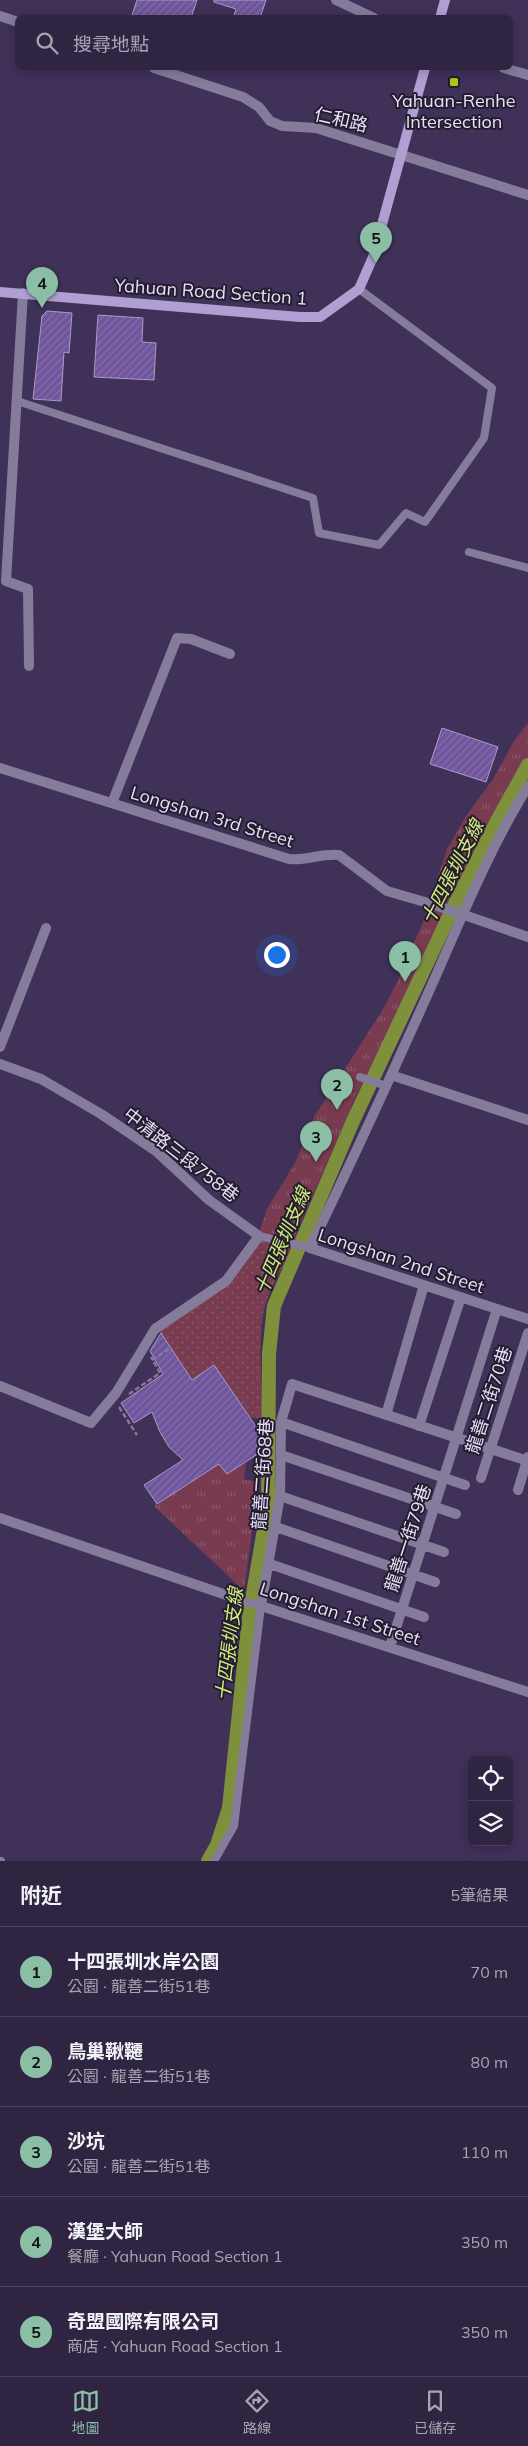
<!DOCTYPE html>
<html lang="zh-TW">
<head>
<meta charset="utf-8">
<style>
	:root { --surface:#2f2542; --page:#372d49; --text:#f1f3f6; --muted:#a7a5b2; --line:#4a425b; --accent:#8abfa5 }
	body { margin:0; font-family:Mulish,"Noto Sans TC",sans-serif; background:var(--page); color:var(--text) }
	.controls { position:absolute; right:15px; bottom:15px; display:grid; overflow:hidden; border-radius:8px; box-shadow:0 2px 12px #0003 }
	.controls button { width:45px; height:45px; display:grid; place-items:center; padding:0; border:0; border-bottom:1px solid var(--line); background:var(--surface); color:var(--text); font:25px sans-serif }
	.you { position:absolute; left:276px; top:954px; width:18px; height:18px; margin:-12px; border:4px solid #fff; border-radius:50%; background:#1a73e8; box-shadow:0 0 0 8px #1a73e833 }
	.badge { display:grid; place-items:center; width:32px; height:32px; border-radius:50%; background:var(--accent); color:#111; font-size:16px; font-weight:700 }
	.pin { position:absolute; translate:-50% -41px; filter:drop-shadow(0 1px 2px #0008) }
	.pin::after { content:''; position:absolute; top:26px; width:18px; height:15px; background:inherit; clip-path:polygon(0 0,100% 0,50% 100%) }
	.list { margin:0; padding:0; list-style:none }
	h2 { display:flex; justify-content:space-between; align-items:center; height:65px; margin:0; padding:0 20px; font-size:21px }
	h2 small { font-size:16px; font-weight:400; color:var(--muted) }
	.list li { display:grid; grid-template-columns:32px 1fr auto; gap:15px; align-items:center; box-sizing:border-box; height:90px; padding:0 20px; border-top:1px solid var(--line) }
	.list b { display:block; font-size:19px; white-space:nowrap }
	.list p { margin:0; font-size:16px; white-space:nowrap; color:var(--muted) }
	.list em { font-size:16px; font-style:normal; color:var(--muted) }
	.icon { flex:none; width:28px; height:28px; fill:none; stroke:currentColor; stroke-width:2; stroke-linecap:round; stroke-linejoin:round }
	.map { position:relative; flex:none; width:528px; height:1861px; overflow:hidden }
	.search { position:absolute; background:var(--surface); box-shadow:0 2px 12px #0003; left:15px; right:15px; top:15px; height:55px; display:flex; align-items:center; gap:12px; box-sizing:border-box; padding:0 18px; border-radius:8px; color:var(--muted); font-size:19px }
	.sheet { height:515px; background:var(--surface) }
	nav { display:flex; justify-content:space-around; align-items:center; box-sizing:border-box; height:70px; border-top:1px solid var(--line); background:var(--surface); font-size:14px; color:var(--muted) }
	nav a { display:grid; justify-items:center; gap:2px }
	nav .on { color:var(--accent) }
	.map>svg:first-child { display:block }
	.grass { fill:url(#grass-tufts) }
	.garden { fill:url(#garden-dots) }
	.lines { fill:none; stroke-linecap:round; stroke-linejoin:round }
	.canal { stroke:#7f903d; stroke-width:14 }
	.building { fill:url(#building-hatch); stroke:#aa9bca }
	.path { stroke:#85799a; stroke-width:2.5; stroke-dasharray:5 2.5; stroke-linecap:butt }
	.lane { stroke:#857b9b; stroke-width:8 }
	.street { stroke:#857b9b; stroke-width:10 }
	.secondary { stroke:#b09fd3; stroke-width:10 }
	.poi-dot { fill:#abc616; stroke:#231d2f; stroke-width:2 }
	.labels { text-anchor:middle; stroke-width:4; stroke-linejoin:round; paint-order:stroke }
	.poi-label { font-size:18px; fill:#e8e0f9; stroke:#231d2f }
	.street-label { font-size:18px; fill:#e8e0f9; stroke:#231d2f }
	.water-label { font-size:19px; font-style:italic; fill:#d2eb7a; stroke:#231d2f }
</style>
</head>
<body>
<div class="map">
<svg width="528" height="1861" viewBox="0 0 528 1861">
	<defs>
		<pattern id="grass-tufts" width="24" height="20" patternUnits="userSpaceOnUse" patternTransform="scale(1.25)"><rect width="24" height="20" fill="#793b50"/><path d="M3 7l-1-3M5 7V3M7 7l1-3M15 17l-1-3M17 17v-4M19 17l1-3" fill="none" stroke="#8c576a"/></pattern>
		<pattern id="garden-dots" width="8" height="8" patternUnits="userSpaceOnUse" patternTransform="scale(1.25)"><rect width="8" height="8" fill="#793b50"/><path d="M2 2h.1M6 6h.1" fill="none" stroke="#8c576a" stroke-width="1.8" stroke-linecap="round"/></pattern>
		<pattern id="building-hatch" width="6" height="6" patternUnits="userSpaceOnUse" patternTransform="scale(1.25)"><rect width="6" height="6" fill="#6f559b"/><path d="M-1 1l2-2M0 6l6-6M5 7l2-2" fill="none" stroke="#846daa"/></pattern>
	</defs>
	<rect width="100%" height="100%" fill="#3f3158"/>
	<path class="grass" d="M528,723V758L471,855L437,936L356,1096L293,1241L259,1233L267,1209L295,1163L314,1117L382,1011L397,982L423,922L447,849L466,816L493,779L514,741Z
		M246,1463L244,1480L259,1481L244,1591L154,1506L219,1464L228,1474Z"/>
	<path class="garden" d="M261,1239L293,1248C282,1269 267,1291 263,1315C258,1348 262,1385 264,1419L249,1417L214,1366L192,1380L161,1333L157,1331L229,1284Z"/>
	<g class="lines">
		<path class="canal" d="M208,1861L217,1845L229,1808L249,1617L268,1506L269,1354L274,1306L353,1121L453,908L497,821L528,765"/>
	</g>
	<path class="building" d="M137,0H197L191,18H131Z
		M214,0H266L260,18H233L236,9L214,2Z
		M47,311L72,313L69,353L64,352L61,401L33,399L42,316Z
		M98,315L143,318L142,342L156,343L154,380L94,377Z
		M442,728L498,747L486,782L430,764Z
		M161,1333L192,1380L214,1365L255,1425H261V1452L227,1474L219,1464L157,1504L144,1485L183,1460L169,1447L160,1432L152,1412L134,1423L121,1403L163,1374L150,1351Z"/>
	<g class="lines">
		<path class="path" d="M152,1360L171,1348
			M129,1394L160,1373L151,1357
			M119,1407L137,1435"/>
		<path class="lane" d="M17,401L313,498L319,533L379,545L406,513L425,522L484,438L492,388L359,289
			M469,552L528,568
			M360,1077L386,1086
			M259,1236L310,1248
			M238,1599L258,1605
			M0,1861H1
			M214,1861L234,1826L261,1606"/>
		<path class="street" d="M336,0L374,18
			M0,16L18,22
			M154,68L243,97L259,107L270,121L282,126L316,128L528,195
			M504,68L528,75
			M23,293L6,581L28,589L29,666
			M0,768L289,859C306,861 322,853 339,855L387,891L435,905L528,937
			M528,786C490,848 463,914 434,980C394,1070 353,1159 310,1248L528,1319
			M112,803L177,638L191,639L230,654
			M0,1047L46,928
			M0,1064L41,1079L101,1114L156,1151L209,1200L259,1236L226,1281L155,1329L116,1393L91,1423L0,1386
			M391,1075L528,1120
			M386,1415L424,1285
			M281,1422L465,1485
			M419,1426L461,1297
			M281,1455L456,1514
			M481,1478L528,1333
			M518,1490L528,1457
			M280,1496L444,1552
			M0,1518L238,1599
			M276,1527L435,1582
			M270,1564L424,1617
			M258,1605L528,1692
			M261,1606L280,1496L281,1422L292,1384L528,1461
			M390,1647L497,1309"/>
		<path class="secondary" d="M440,18L445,0
			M0,292L300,317H320L359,289L373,257L425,68"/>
	</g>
	<rect class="poi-dot" x="449" y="77" width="10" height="10" rx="2.5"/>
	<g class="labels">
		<g class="poi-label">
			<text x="454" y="107">Yahuan-Renhe<tspan x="454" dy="21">Intersection</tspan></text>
		</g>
		<g class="street-label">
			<text transform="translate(341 120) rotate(13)" y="6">仁和路</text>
			<text transform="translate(211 292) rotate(4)" y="6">Yahuan Road Section 1</text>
			<text transform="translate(212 817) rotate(17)" y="6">Longshan 3rd Street</text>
			<text transform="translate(181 1155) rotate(38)" y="6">中清路三段758巷</text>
			<text transform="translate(401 1261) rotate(18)" y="6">Longshan 2nd Street</text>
			<text transform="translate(489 1400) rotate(-72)" y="6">龍善二街70巷</text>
			<text transform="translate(263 1474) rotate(-86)" y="6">龍善二街68巷</text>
			<text transform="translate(408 1538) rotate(-72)" y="6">龍善一街79巷</text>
			<text transform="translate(340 1614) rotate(18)" y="6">Longshan 1st Street</text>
		</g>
		<g class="water-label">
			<text transform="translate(452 872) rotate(-63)" y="7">十四張圳支線</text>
			<text transform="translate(282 1241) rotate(-67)" y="7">十四張圳支線</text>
			<text transform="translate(229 1644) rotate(-83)" y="7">十四張圳支線</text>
		</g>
	</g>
</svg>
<div class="controls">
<button><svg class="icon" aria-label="locate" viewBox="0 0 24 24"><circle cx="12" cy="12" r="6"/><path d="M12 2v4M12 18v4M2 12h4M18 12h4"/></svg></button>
<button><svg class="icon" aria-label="layers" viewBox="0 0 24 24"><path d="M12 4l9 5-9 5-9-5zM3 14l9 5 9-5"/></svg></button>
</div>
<div class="you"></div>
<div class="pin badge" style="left:405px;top:982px">1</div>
<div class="pin badge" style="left:337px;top:1110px">2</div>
<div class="pin badge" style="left:316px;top:1162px">3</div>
<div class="pin badge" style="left:42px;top:308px">4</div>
<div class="pin badge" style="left:376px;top:263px">5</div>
<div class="search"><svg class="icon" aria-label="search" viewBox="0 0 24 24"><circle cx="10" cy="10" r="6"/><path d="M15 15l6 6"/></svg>搜尋地點</div>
</div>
<section class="sheet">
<h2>附近<small>5筆結果</small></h2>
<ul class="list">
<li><span class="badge">1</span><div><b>十四張圳水岸公園</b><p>公園 · 龍善二街51巷</p></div><em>70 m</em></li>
<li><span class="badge">2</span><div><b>鳥巢鞦韆</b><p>公園 · 龍善二街51巷</p></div><em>80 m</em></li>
<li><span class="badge">3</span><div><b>沙坑</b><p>公園 · 龍善二街51巷</p></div><em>110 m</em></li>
<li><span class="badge">4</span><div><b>漢堡大師</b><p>餐廳 · Yahuan Road Section 1</p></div><em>350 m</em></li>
<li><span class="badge">5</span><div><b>奇盟國際有限公司</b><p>商店 · Yahuan Road Section 1</p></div><em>350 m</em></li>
</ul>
</section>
<nav>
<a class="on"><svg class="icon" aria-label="map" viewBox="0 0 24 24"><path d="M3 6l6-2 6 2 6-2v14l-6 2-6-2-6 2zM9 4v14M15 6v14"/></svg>地圖</a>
<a><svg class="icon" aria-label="directions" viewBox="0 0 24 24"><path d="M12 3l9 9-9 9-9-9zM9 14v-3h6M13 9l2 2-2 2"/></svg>路線</a>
<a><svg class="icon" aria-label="saved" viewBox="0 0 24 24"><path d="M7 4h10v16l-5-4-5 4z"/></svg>已儲存</a>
</nav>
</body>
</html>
